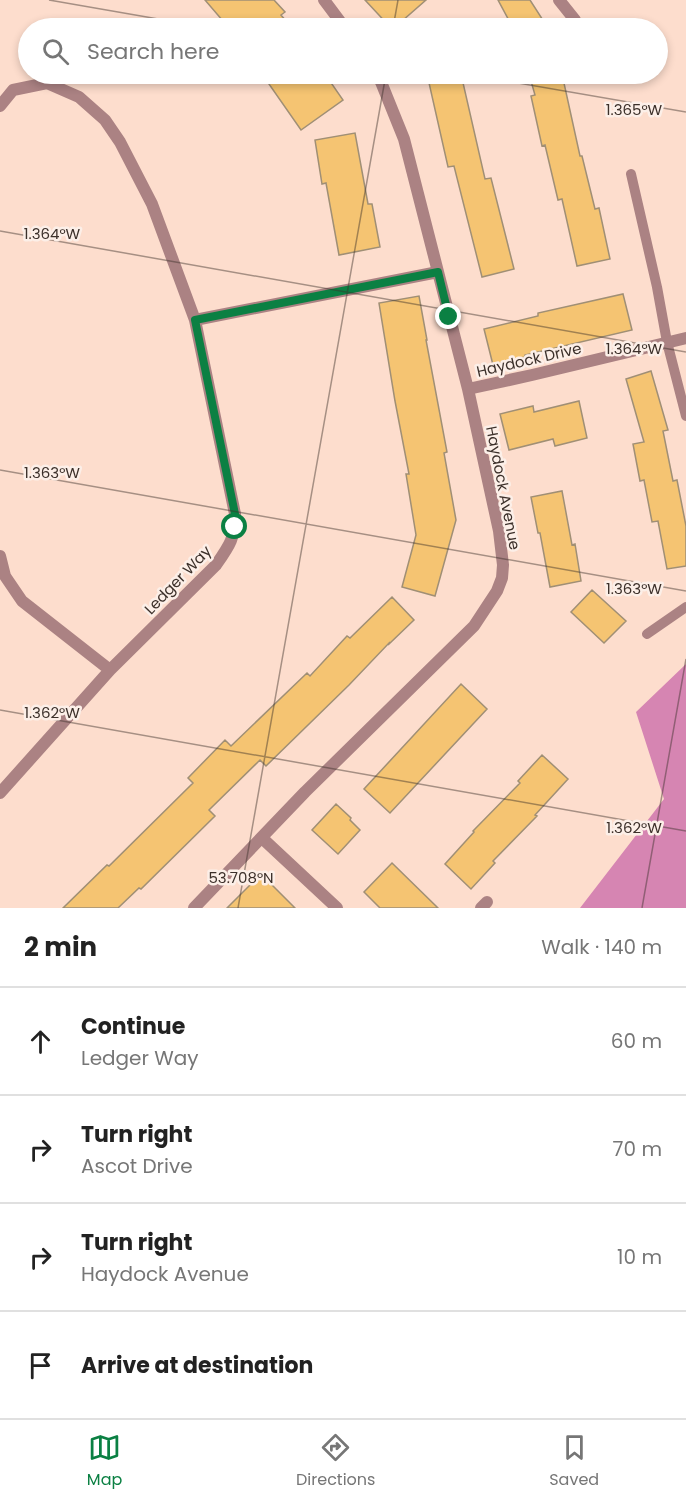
<!DOCTYPE html>
<html lang="en">
<head>
<meta charset="utf-8">
<style>
	:root { --surface:#fff; --page:#f6f6f6; --text:#222; --muted:#767676; --line:#e0e0e0; --accent:#0b8043 }
	body { margin:0; font-family:Poppins,sans-serif; background:var(--page); color:var(--text) }
	.stop { position:absolute; width:18px; height:18px; margin:-14px; border:4px solid #0b8043; border-radius:50%; background:#fff }
	.stop.end { background:#0b8043; border-color:#fff; box-shadow:0 2px 6px #0008 }
	.list { margin:0; padding:0; list-style:none }
	h2 { display:flex; justify-content:space-between; align-items:center; height:78px; margin:0; padding:0 24px; font-size:26px }
	h2 small { font-size:20px; font-weight:400; color:var(--muted) }
	.list li { display:grid; grid-template-columns:39px 1fr auto; gap:18px; align-items:center; box-sizing:border-box; height:108px; padding:0 24px; border-top:2px solid var(--line) }
	.list b { display:block; font-size:22px; white-space:nowrap }
	.list p { margin:0; font-size:20px; white-space:nowrap; color:var(--muted) }
	.list em { font-size:20px; font-style:normal; color:var(--muted) }
	.icon { flex:none; width:33px; height:33px; fill:none; stroke:currentColor; stroke-width:2; stroke-linecap:round; stroke-linejoin:round }
	.map { position:relative; flex:none; width:686px; height:908px; overflow:hidden }
	.search { position:absolute; background:var(--surface); box-shadow:0 3px 9px #0003; left:18px; right:18px; top:18px; height:66px; display:flex; align-items:center; gap:15px; box-sizing:border-box; padding:0 21px; border-radius:33px; color:var(--muted); font-size:22px }
	.sheet { height:510px; background:var(--surface) }
	nav { display:flex; justify-content:space-around; align-items:center; box-sizing:border-box; height:84px; border-top:2px solid var(--line); background:var(--surface); font-size:16px; color:var(--muted) }
	nav a { display:grid; justify-items:center; gap:3px }
	nav .on { color:var(--accent) }
	.map>svg:first-child { display:block }
	.water { fill:#d685b2 }
	.building { fill:#f5c472; stroke:#a08f75; stroke-width:1.5 }
	.lines { fill:none; stroke-linecap:round; stroke-linejoin:round }
	.service { stroke:#ab8283; stroke-width:10 }
	.minor { stroke:#ab8283; stroke-width:12 }
	.route { stroke:#0b8043; stroke-width:8 }
	.ticks { fill:none; stroke:#3c302a; stroke-width:1.5; stroke-opacity:0.45 }
	.labels { text-anchor:middle; stroke-width:5; stroke-linejoin:round; paint-order:stroke }
	.street-label { font-size:15px; fill:#3c302a; stroke:#fcefe8 }
	.ticks-label { font-size:15px; text-anchor:middle; fill:#3c302a; stroke:#fcefe8; stroke-width:5; stroke-linejoin:round; paint-order:stroke }
</style>
</head>
<body>
<div class="map">
<svg width="686" height="908" viewBox="0 0 686 908">
	<rect width="100%" height="100%" fill="#fdddcd"/>
	<path class="water" d="M686,664V908H580L664,799L636,712Z"/>
	<path class="building" d="M205,0H274L285,12L281,15L292,28H229Z
		M365,0H426L394,28H391Z
		M498,0H530L548,28H513Z
		M262,74H325L343,100L301,130Z
		M427,74H461L485,179L491,178L514,269L482,277L454,166L448,167Z
		M529,74H562L580,156H582L595,209L599,208L610,259L577,266L562,199L558,200L545,145L542,146L531,96L535,95Z
		M355,133L368,204H372L380,247L339,255L326,183L322,184L315,140Z
		M623,294L632,330L525,355V357L493,365L484,329L538,316V313Z
		M419,296L427,340H426L447,452L444,453L456,520L435,596L402,587L416,535L406,474H409L395,401L379,303Z
		M651,371L668,430L663,431L673,481L677,480L686,526V566L667,569L658,521L652,522L644,480L640,481L633,444L644,442L626,379Z
		M579,401L587,438L555,446L553,439L509,450L500,414L533,406L534,412Z
		M562,491L572,545L575,544L581,581L550,587L540,533H538L531,497Z
		M592,590L626,621L604,643L571,612Z
		M392,597L414,620L389,644V643L349,685L266,766L260,760L209,810L215,816L141,889L139,888L118,908H63L107,865L109,866L193,783L188,778L225,740L231,746L307,673L310,676L347,636L350,638Z
		M461,684L487,709L390,813L364,789Z
		M542,755L568,779L535,815L537,816L493,861L495,863L471,889L445,864L474,832L473,831L520,783L518,781Z
		M336,804L351,818L350,820L360,830L338,854L312,830Z
		M392,863L438,908H380L364,892Z
		M261,874L295,908H227Z"/>
	<g class="lines">
		<path class="service" d="M631,174L657,287L667,342L686,416
			M647,634L686,607"/>
		<path class="minor" d="M324,0L345,28
			M559,0L575,20
			M0,106L13,90L47,83L79,97L105,120L120,142L152,204L195,320L235,514C235,538 230,545 216,565L110,670L0,793
			M195,320L438,272
			M468,389L532,375L686,338
			M0,556L5,576L22,601L110,670
			M262,838L337,908
			M194,908L305,792L474,626L497,591L502,578L503,565L499,531L468,389L404,139L381,82L375,74
			M481,908L487,902"/>
	</g>
	<g class="lines">
		<path class="route" d="M235,527V514L195,320L438,272L449,317"/>
	</g>
	<path class="ticks" d="M49,0L210,28M393,28L398,0M466,74L686,112M0,231L686,352M0,470L686,591M0,710L686,831M238,908L386,74M642,908L686,659"/>
	<g class="labels">
		<g class="street-label">
			<text transform="translate(529 360) rotate(-13)" y="5">Haydock Drive</text>
			<text transform="translate(503 488) rotate(79)" y="5">Haydock Avenue</text>
			<text transform="translate(178 580) rotate(-46)" y="5">Ledger Way</text>
		</g>
	</g>
	<g class="ticks-label">
		<text x="634" y="115">1.365°W</text>
		<text x="52" y="239">1.364°W</text>
		<text x="634" y="354">1.364°W</text>
		<text x="52" y="478">1.363°W</text>
		<text x="634" y="594">1.363°W</text>
		<text x="52" y="718">1.362°W</text>
		<text x="634" y="833">1.362°W</text>
		<text x="241" y="883">53.708°N</text>
	</g>
</svg>
<div class="stop" style="left:235px;top:527px"></div>
<div class="stop end" style="left:449px;top:317px"></div>
<div class="search"><svg class="icon" aria-label="search" viewBox="0 0 24 24"><circle cx="10" cy="10" r="6"/><path d="M15 15l6 6"/></svg>Search here</div>
</div>
<section class="sheet">
<h2>2 min<small>Walk · 140 m</small></h2>
<ul class="list">
<li><svg class="icon" aria-label="ahead" viewBox="0 0 24 24"><path d="M12 20V5M6 11l6-6 6 6"/></svg><div><b>Continue</b><p>Ledger Way</p></div><em>60 m</em></li>
<li><svg class="icon" aria-label="right" viewBox="0 0 24 24"><path d="M7 20v-9h11M14 6l5 5-5 5"/></svg><div><b>Turn right</b><p>Ascot Drive</p></div><em>70 m</em></li>
<li><svg class="icon" aria-label="right" viewBox="0 0 24 24"><path d="M7 20v-9h11M14 6l5 5-5 5"/></svg><div><b>Turn right</b><p>Haydock Avenue</p></div><em>10 m</em></li>
<li><svg class="icon" aria-label="arrive" viewBox="0 0 24 24"><path d="M6 21V4h12l-3 4 3 4H6"/></svg><div><b>Arrive at destination</b></div></li>
</ul>
</section>
<nav>
<a class="on"><svg class="icon" aria-label="map" viewBox="0 0 24 24"><path d="M3 6l6-2 6 2 6-2v14l-6 2-6-2-6 2zM9 4v14M15 6v14"/></svg>Map</a>
<a><svg class="icon" aria-label="directions" viewBox="0 0 24 24"><path d="M12 3l9 9-9 9-9-9zM9 14v-3h6M13 9l2 2-2 2"/></svg>Directions</a>
<a><svg class="icon" aria-label="saved" viewBox="0 0 24 24"><path d="M7 4h10v16l-5-4-5 4z"/></svg>Saved</a>
</nav>
</body>
</html>
